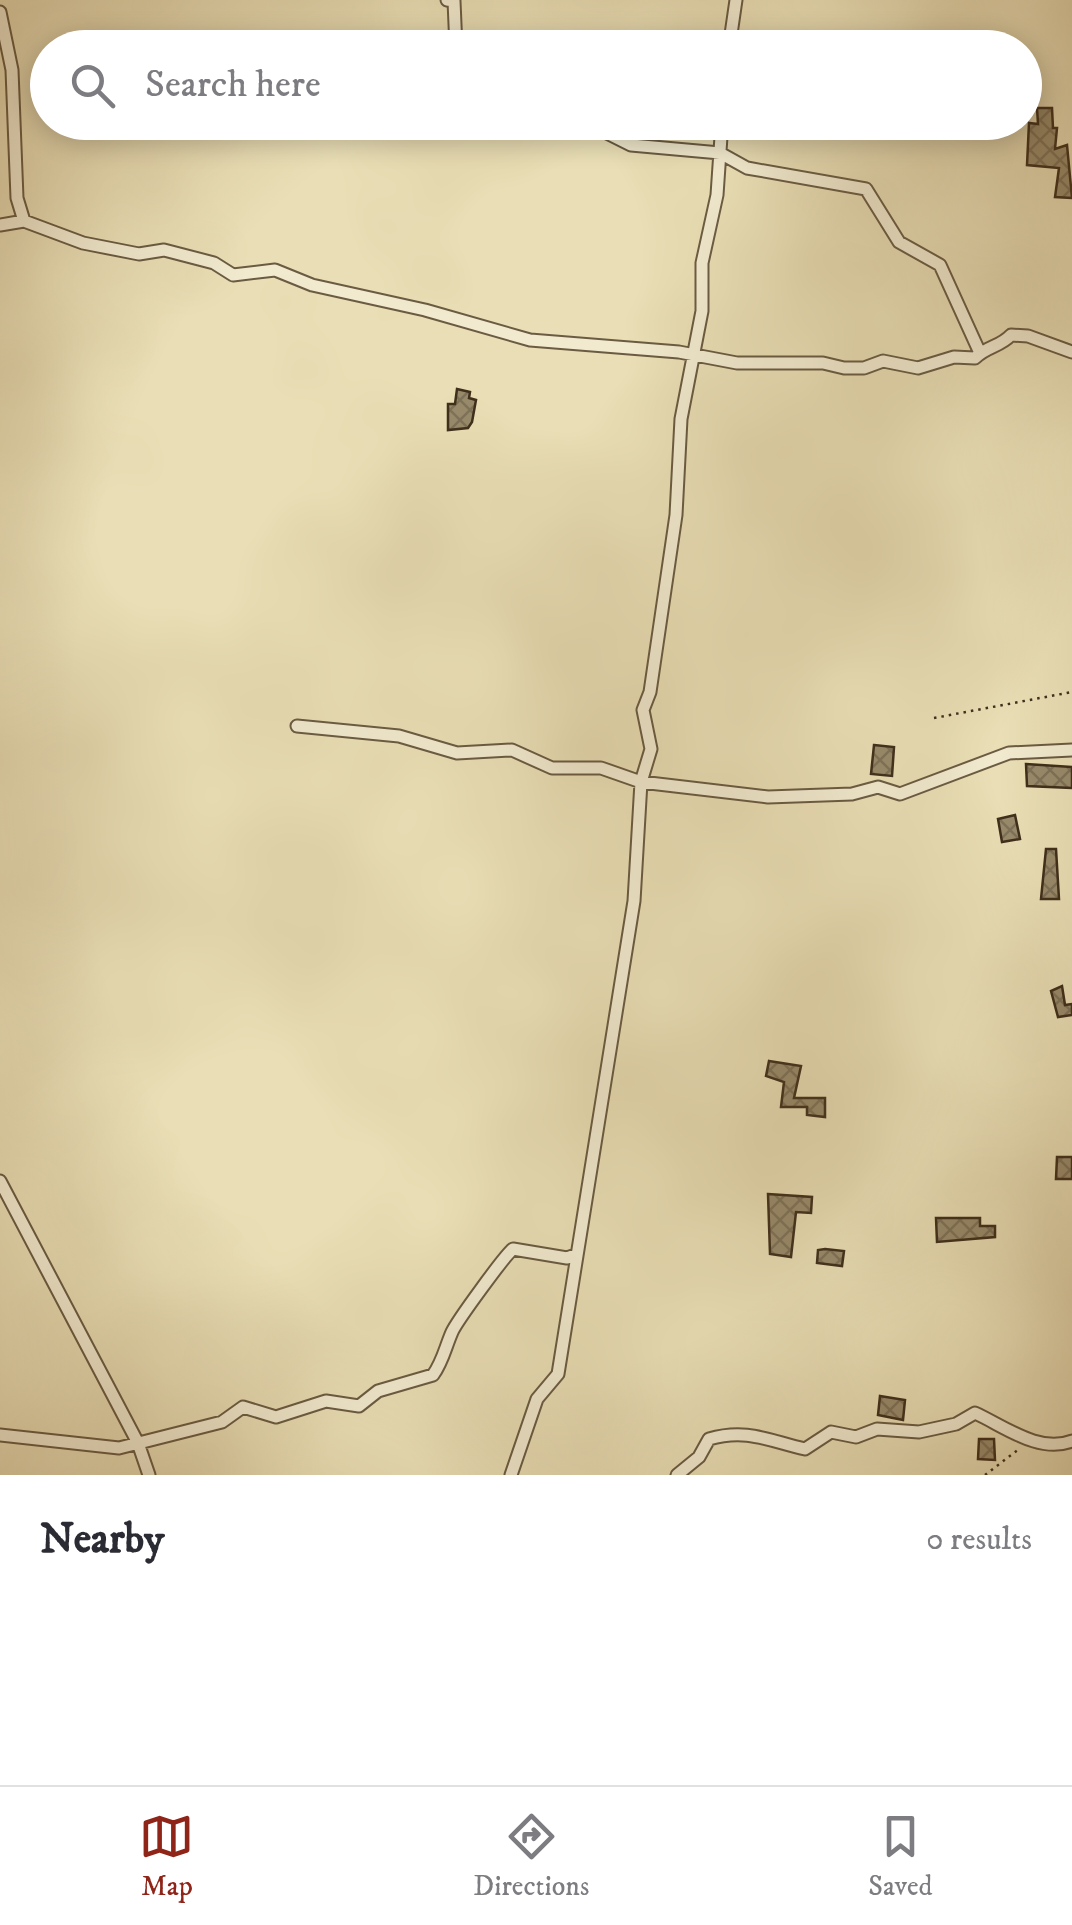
<!DOCTYPE html>
<html lang="en">
<head>
<meta charset="utf-8">
<style>
	:root { --surface:#fff; --page:#f7f7f7; --text:#2b2b33; --muted:#7c7c81; --line:#e1e1e2; --accent:#8f2418 }
	body { margin:0; font-family:"IM FELL DW Pica",serif; background:var(--page); color:var(--text) }
	.list { margin:0; padding:0; list-style:none }
	h2 { display:flex; justify-content:space-between; align-items:center; height:130px; margin:0; padding:0 40px; font-size:42px }
	h2 small { font-size:32px; font-weight:400; color:var(--muted) }
	.icon { flex:none; width:55px; height:55px; fill:none; stroke:currentColor; stroke-width:2; stroke-linecap:round; stroke-linejoin:round }
	.map { position:relative; flex:none; width:1072px; height:1475px; overflow:hidden }
	.search { position:absolute; background:var(--surface); box-shadow:0 5px 25px #0003; left:30px; right:30px; top:30px; height:110px; display:flex; align-items:center; gap:25px; box-sizing:border-box; padding:0 35px; border-radius:55px; color:var(--muted); font-size:38px }
	.sheet { height:310px; background:var(--surface) }
	nav { display:flex; justify-content:space-around; align-items:center; box-sizing:border-box; height:140px; border-top:2px solid var(--line); background:var(--surface); font-size:28px; color:var(--muted) }
	nav a { display:grid; justify-items:center; gap:5px }
	nav .on { color:var(--accent) }
	.map>svg:first-child { display:block }
	.building { fill:url(#building-cross-hatch); stroke:#3f2f1b; stroke-width:2.5 }
	.lines { fill:none; stroke-linecap:round; stroke-linejoin:round }
	.street-casing { stroke:#6a5b42; stroke-width:15 }
	.path { stroke:#3f2f1b; stroke-width:2.5; stroke-dasharray:2.5 5; stroke-linecap:butt }
	.street { stroke:#f1eacf; stroke-width:11 }
</style>
</head>
<body>
<div class="map">
<svg width="1072" height="1475" viewBox="0 0 1072 1475">
	<defs>
		<pattern id="building-cross-hatch" width="8" height="8" patternUnits="userSpaceOnUse" patternTransform="scale(2.5)"><rect width="8" height="8" fill="#978a6b"/><path d="M0 0l8 8M0 8l8-8" fill="none" stroke="#7d7157"/></pattern>
	</defs>
	<rect width="100%" height="100%" fill="#e9deb5"/>
	<filter id="stains"><feTurbulence type="fractalNoise" baseFrequency=".002" numOctaves="4"/><feColorMatrix values="0 0 0 0 .2 0 0 0 0 .09 0 0 0 0 .02 0 0 0 .5 -.17"/></filter>
	<radialGradient id="worn" r=".72"><stop offset=".6" stop-color="#630" stop-opacity="0"/><stop offset="1" stop-color="#630" stop-opacity=".3"/></radialGradient>
	<path class="building" d="M1037,108H1052L1053,128H1057L1055,149L1067,145L1072,198L1055,197L1059,168L1027,165L1029,123L1038,124Z
		M457,389L470,392L469,398L476,400L472,422L468,428L448,430V404H455Z
		M874,745L894,747L892,776L871,774Z
		M1026,764L1072,767V788L1027,786Z
		M1015,815L1020,839L1002,842L998,819Z
		M1046,849H1056L1059,899H1041Z
		M1062,986L1065,1005L1072,1004V1015L1058,1017L1051,991Z
		M769,1061L801,1066L794,1098H825V1117L807,1115V1107H781L784,1082L766,1076Z
		M1057,1157H1072V1179H1056Z
		M768,1194L812,1197L811,1213L796,1212L791,1257L770,1254Z
		M936,1218H980V1226H995V1237L937,1242Z
		M825,1249L844,1251L842,1266L817,1263L818,1250Z
		M880,1396L905,1400L903,1420L878,1415Z
		M979,1439H994L995,1460L978,1459Z"/>
	<g class="lines">
		<g class="street-casing">
			<path id="street" d="M447,0L454,1L456,48
				M0,12L12,70L17,198L24,221
				M729,48L736,0
				M562,122L603,131L631,145L720,153L747,168L866,189L899,242L940,265L980,353
				M0,225L24,221L83,243L139,254L164,250L214,263L233,275L275,270L312,285L425,310L530,340L679,352L737,363H823L844,368H864L883,361L918,368L954,357L975,358C987,346 1000,347 1011,335L1028,336L1072,352
				M297,726L399,736L457,753L512,750L552,768H601L641,782L768,797L852,794L878,787L900,794L1009,753L1072,750
				M0,1181L138,1443L149,1475
				M0,1435L119,1448L222,1422L243,1407L276,1417L326,1401L359,1406L378,1391L433,1375C443,1361 445,1348 452,1332C457,1321 505,1255 513,1249L567,1258L575,1255
				M511,1475L537,1399L558,1374L634,901L641,782L651,749L643,710L650,692L676,515L681,419L702,311V263L717,195L722,122
				M677,1475L699,1457L709,1439C747,1428 769,1441 805,1449L831,1432L856,1437L877,1429L919,1432L956,1424L975,1413C1004,1426 1039,1454 1072,1441"/>
		</g>
		<path class="path" d="M934,718L1072,692
			M985,1475L1019,1449"/>
		<use href="#street" class="street"/>
	</g>
	<rect width="100%" height="100%" filter="url(#stains)"/>
	<rect width="100%" height="100%" fill="url(#worn)"/>
</svg>
<div class="search"><svg class="icon" aria-label="search" viewBox="0 0 24 24"><circle cx="10" cy="10" r="6"/><path d="M15 15l6 6"/></svg>Search here</div>
</div>
<section class="sheet">
<h2>Nearby<small>0 results</small></h2>
<ul class="list">
</ul>
</section>
<nav>
<a class="on"><svg class="icon" aria-label="map" viewBox="0 0 24 24"><path d="M3 6l6-2 6 2 6-2v14l-6 2-6-2-6 2zM9 4v14M15 6v14"/></svg>Map</a>
<a><svg class="icon" aria-label="directions" viewBox="0 0 24 24"><path d="M12 3l9 9-9 9-9-9zM9 14v-3h6M13 9l2 2-2 2"/></svg>Directions</a>
<a><svg class="icon" aria-label="saved" viewBox="0 0 24 24"><path d="M7 4h10v16l-5-4-5 4z"/></svg>Saved</a>
</nav>
</body>
</html>
